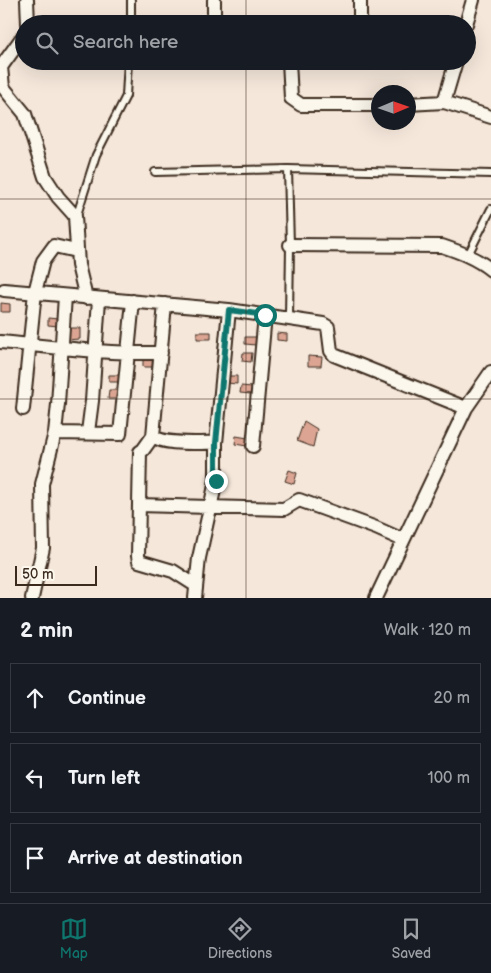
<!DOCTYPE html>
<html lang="en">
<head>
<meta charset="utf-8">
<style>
	:root { --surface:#171b24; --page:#242831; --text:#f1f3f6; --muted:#9ea1a6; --line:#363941; --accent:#0f766e }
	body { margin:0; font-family:"Balsamiq Sans",sans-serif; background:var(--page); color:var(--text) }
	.compass { position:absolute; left:371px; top:85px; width:45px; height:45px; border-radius:50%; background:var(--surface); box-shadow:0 5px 20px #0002; rotate:88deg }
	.scale { position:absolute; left:15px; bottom:12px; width:82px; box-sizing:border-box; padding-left:5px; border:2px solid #3b2a1e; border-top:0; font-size:14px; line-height:18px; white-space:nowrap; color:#3b2a1e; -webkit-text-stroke:4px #fbf7ec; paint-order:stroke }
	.stop { position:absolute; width:15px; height:15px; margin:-11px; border:4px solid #0f766e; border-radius:50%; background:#fff }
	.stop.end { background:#0f766e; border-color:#fff; box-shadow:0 1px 5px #0008 }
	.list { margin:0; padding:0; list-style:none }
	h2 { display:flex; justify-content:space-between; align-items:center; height:65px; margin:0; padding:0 20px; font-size:21px }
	h2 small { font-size:16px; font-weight:400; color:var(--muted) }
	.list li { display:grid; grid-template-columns:32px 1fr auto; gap:15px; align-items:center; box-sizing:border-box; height:70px; margin:0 10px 10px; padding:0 10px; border:1px solid var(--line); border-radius:0px }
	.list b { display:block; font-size:19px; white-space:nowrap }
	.list em { font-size:16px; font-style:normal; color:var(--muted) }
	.icon { flex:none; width:28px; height:28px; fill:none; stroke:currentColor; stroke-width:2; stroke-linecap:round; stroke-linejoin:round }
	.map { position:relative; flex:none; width:491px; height:598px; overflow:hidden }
	.search { position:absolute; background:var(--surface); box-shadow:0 5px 20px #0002; left:15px; right:15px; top:15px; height:55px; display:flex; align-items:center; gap:12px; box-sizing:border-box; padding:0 18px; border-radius:28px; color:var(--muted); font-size:19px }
	.sheet { height:305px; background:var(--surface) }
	nav { display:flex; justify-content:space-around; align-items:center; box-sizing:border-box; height:70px; border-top:1px solid var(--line); background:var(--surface); font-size:14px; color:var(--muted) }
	nav a { display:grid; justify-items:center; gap:2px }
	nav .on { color:var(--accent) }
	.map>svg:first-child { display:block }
	.building { fill:#dca593; stroke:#3b2a1e }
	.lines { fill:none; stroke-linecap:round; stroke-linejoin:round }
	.lane-casing { stroke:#3b2a1e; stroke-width:10 }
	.street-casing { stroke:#3b2a1e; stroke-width:16 }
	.lane { stroke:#fbf7ec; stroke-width:6 }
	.street { stroke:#fbf7ec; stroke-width:12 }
	.route { stroke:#0f766e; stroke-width:6 }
	.grid { fill:none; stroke:#3b2a1e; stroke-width:1; stroke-opacity:0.55 }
</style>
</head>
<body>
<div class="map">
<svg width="491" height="598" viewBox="0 0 491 598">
	<rect width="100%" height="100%" fill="#f5e7da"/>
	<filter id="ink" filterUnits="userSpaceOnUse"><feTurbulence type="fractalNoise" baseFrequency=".02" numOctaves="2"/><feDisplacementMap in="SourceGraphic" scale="10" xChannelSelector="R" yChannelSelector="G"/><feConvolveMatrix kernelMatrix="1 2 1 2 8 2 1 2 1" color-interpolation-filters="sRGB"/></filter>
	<g filter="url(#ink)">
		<path class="building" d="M1,303L10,304V312H1Z
			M48,318L58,319V326L48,325Z
			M66,328H80V339L66,340Z
			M197,332H211V339H197Z
			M277,333L287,334V341L277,340Z
			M245,337H256V345L245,344Z
			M243,353H252L251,362L242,361Z
			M308,356L322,357L321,366H308Z
			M143,360H153V367H143Z
			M109,375H121V382H109Z
			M227,376H237V384L227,383Z
			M241,386L252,387L251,394L240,393Z
			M109,390H117L116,399H108Z
			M304,421L317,429L313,447L297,441Z
			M236,436L248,438L247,446L235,444Z
			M289,470L297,473L294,484L285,481Z"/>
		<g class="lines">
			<g class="lane-casing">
				<path id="lane" d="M131,24V0
					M288,169L491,174
					M155,172L288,169L290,245L289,319
					M76,218L96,155L126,96L128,61
					M468,255L491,209"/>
			</g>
			<g class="street-casing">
				<path id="street" d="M27,0L28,24
					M214,0V24
					M360,24V0
					M466,24L473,0
					M24,35L1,67L3,87L25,114L45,177L58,197L75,216L78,265L86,298
					M289,61L291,98L301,105H378
					M444,102L456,61
					M408,104L444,102L491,117
					M290,245L442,246C460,252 476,258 491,270
					M4,290L229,310
					M165,304L153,436C165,446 200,442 216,443
					M0,342C54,347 107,354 161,353
					M23,409L35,292L43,261L54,246L76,251
					M88,432L92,401L99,299
					M55,433L120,434L133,301
					M153,436L143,450L140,452L138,556L139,561L173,571L195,585
					M253,446L265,315
					M139,505L284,509L299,500L376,528L403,540
					M32,598L43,548L42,484L55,433L58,404L65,296
					M195,598L199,558L216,481V443L229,310L323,324L328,327L331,351L334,355L466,408
					M376,598L466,408L491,372"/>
			</g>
			<use href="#lane" class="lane"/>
			<use href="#street" class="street"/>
		</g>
	</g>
	<g class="lines" filter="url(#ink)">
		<path class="route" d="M216,481V443L229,310L265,315"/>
	</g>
	<path class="grid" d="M246,0V24M246,61V598M0,199H491M0,399H491"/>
</svg>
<svg class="compass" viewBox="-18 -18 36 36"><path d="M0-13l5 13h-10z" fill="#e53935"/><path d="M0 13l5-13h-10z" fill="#9ea1a6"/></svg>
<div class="scale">50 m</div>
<div class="stop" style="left:265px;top:315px"></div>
<div class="stop end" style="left:216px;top:481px"></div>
<div class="search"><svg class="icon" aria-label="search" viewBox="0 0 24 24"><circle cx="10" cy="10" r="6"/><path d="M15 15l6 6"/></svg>Search here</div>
</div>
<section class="sheet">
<h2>2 min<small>Walk · 120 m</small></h2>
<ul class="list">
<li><svg class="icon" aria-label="ahead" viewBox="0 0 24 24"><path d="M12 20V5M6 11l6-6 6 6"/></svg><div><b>Continue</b></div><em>20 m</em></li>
<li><svg class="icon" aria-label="left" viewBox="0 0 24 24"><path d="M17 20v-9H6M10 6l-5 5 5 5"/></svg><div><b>Turn left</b></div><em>100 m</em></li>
<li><svg class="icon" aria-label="arrive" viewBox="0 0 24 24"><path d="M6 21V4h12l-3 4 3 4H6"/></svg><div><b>Arrive at destination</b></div></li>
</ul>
</section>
<nav>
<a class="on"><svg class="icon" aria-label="map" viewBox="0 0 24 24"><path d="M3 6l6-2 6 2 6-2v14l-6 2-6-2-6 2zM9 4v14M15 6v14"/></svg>Map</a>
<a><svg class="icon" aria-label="directions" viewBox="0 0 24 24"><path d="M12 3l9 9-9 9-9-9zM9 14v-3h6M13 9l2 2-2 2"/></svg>Directions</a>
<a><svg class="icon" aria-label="saved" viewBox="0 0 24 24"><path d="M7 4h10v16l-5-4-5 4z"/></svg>Saved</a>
</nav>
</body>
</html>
